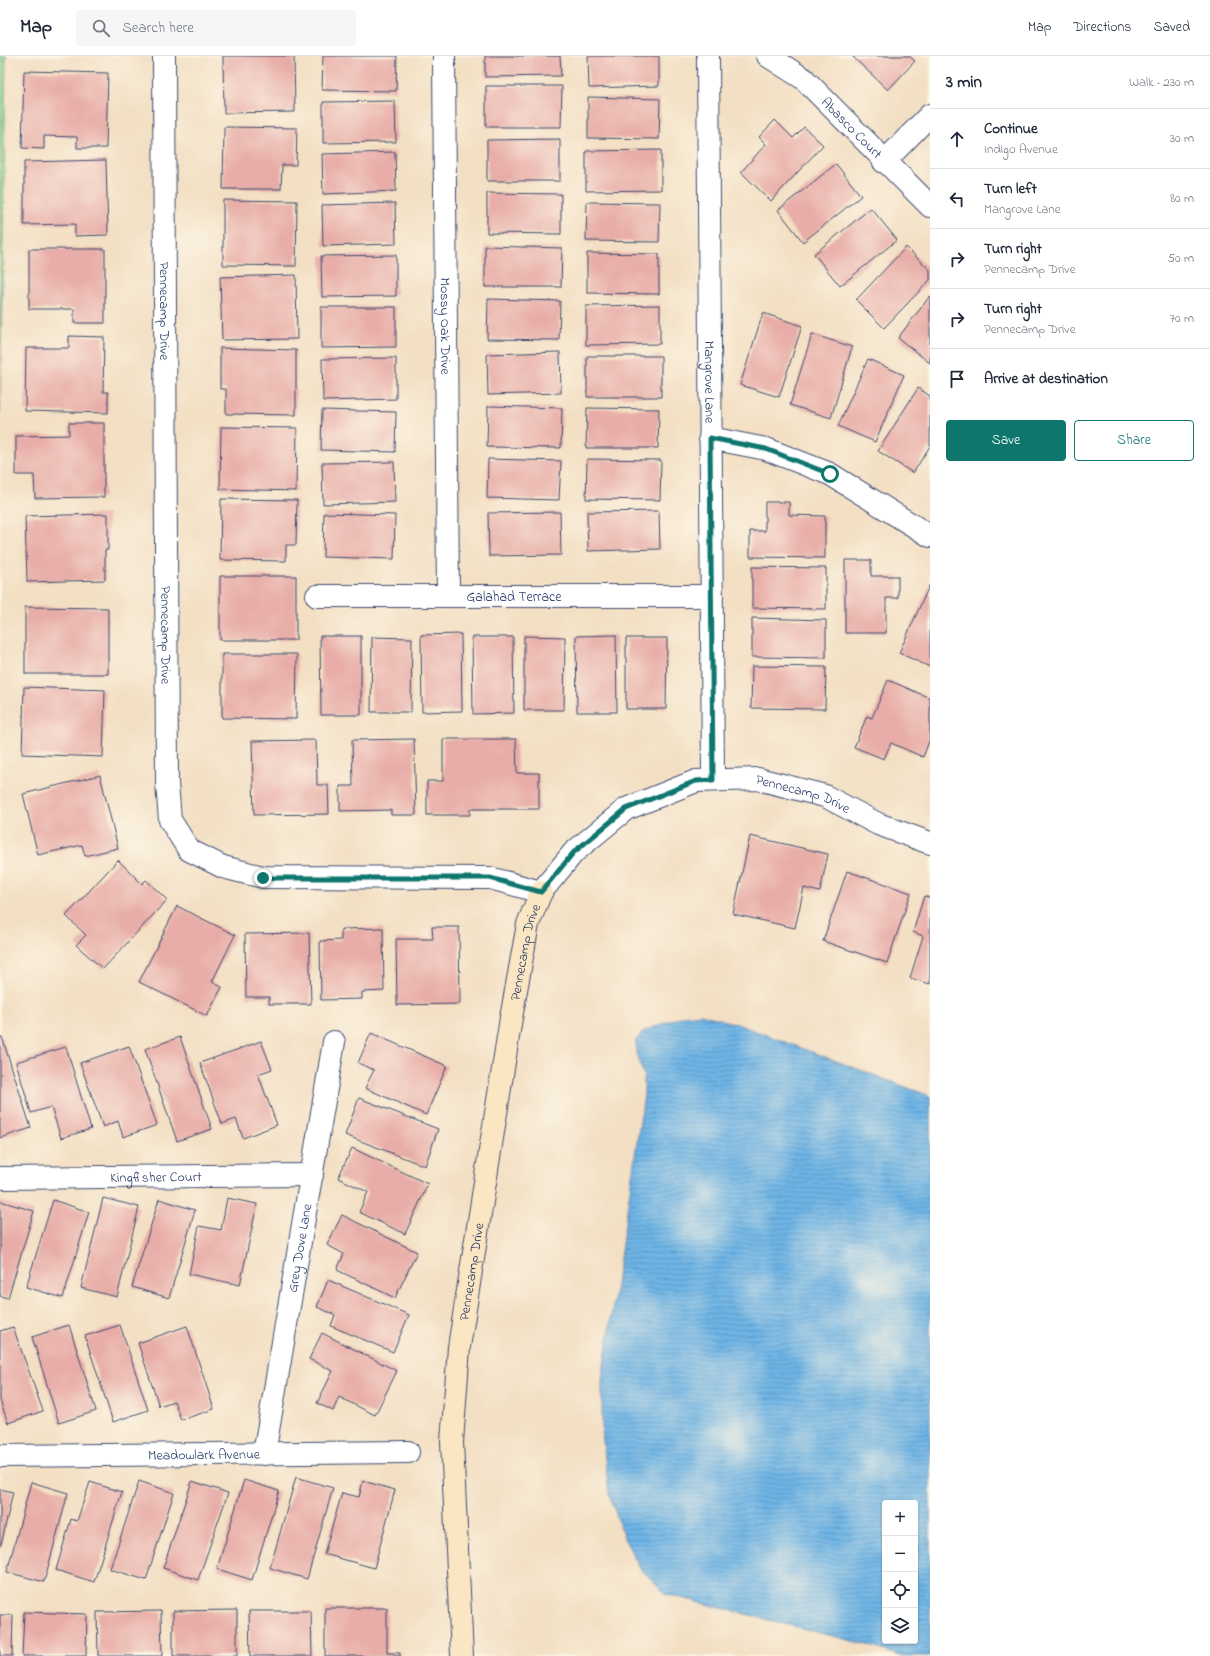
<!DOCTYPE html>
<html lang="en">
<head>
<meta charset="utf-8">
<style>
	:root { --surface:#fff; --page:#f6f6f7; --text:#1f2937; --muted:#747a83; --line:#e0e1e3; --accent:#0f766e }
	body { margin:0; font-family:"Indie Flower",sans-serif; background:var(--page); color:var(--text) }
	.controls { position:absolute; right:12px; bottom:12px; display:grid; overflow:hidden; border-radius:4px; box-shadow:0 1px 3px #0004 }
	.controls button { width:36px; height:36px; display:grid; place-items:center; padding:0; border:0; border-bottom:1px solid var(--line); background:var(--surface); color:var(--text); font:20px sans-serif }
	.stop { position:absolute; width:12px; height:12px; margin:-9px; border:3px solid #0f766e; border-radius:50%; background:#fff }
	.stop.end { background:#0f766e; border-color:#fff; box-shadow:0 1px 4px #0008 }
	.list { margin:0; padding:0; list-style:none }
	h2 { display:flex; justify-content:space-between; align-items:center; height:52px; margin:0; padding:0 16px; font-size:17px }
	h2 small { font-size:13px; font-weight:400; color:var(--muted) }
	.list li { display:grid; grid-template-columns:26px 1fr auto; gap:12px; align-items:center; box-sizing:border-box; height:60px; padding:0 16px; border-top:1px solid var(--line) }
	.list b { display:block; font-size:15px; white-space:nowrap }
	.list p { margin:0; font-size:13px; white-space:nowrap; color:var(--muted) }
	.list em { font-size:13px; font-style:normal; color:var(--muted) }
	.actions { display:flex; gap:8px; padding:12px 16px }
	.actions a { flex:1; padding:9px 0; border:1px solid var(--accent); border-radius:4px; text-align:center; font-size:14px; color:var(--accent) }
	.actions .main { background:var(--accent); color:#fff }
	.icon { flex:none; width:22px; height:22px; fill:none; stroke:currentColor; stroke-width:2; stroke-linecap:round; stroke-linejoin:round }
	.map { position:relative; flex:none; width:930px; height:1600px; overflow:hidden }
	header { display:flex; align-items:center; gap:24px; box-sizing:border-box; height:56px; padding:0 20px; background:var(--surface); border-bottom:1px solid var(--line) }
	header strong { font-size:19px }
	nav { display:flex; gap:22px; margin-inline-start:auto; font-size:14px }
	.search { width:280px; height:36px; background:var(--page); display:flex; align-items:center; gap:10px; box-sizing:border-box; padding:0 14px; border-radius:4px; color:var(--muted); font-size:15px }
	main { display:flex }
	aside { flex:1; background:var(--surface) }
	.map>svg:first-child { display:block }
	.grass { fill:url(#grass-tufts); stroke:#548074 }
	.water { fill:url(#water-rules); stroke:#4472a2; fill-rule:evenodd }
	.building { fill:#e8ada8 }
	.lines { fill:none; stroke-linecap:round; stroke-linejoin:round }
	.street-casing { stroke:#3b496d; stroke-width:24 }
	.secondary-casing { stroke:#3b496d; stroke-width:24 }
	.street { stroke:#fff; stroke-width:22 }
	.secondary { stroke:#fbe6c4; stroke-width:22 }
	.route { stroke:#0f766e; stroke-width:5 }
	.labels { text-anchor:middle; stroke-width:4; stroke-linejoin:round; paint-order:stroke }
	.street-label { font-size:14px; fill:#1b2f5e; stroke:#fcf5e5 }
</style>
</head>
<body>
<header>
<strong>Map</strong>
<div class="search"><svg class="icon" aria-label="search" viewBox="0 0 24 24"><circle cx="10" cy="10" r="6"/><path d="M15 15l6 6"/></svg>Search here</div>
<nav><a>Map</a><a>Directions</a><a>Saved</a></nav>
</header>
<main>
<div class="map">
<svg width="930" height="1600" viewBox="0 0 930 1600">
	<defs>
		<pattern id="grass-tufts" width="24" height="20" patternUnits="userSpaceOnUse"><rect width="24" height="20" fill="#8dd18a"/><path d="M3 7l-1-3M5 7V3M7 7l1-3M15 17l-1-3M17 17v-4M19 17l1-3" fill="none" stroke="#72aa74"/></pattern>
		<pattern id="water-rules" width="6" height="5" patternUnits="userSpaceOnUse"><rect width="6" height="5" fill="#6eb5e6"/><path d="M0 2.5h6" fill="none" stroke="#5a94be"/></pattern>
	</defs>
	<rect width="100%" height="100%" fill="#fcf5e5"/>
	<filter id="ink" filterUnits="userSpaceOnUse"><feTurbulence type="fractalNoise" baseFrequency=".025" numOctaves="2"/><feDisplacementMap in="SourceGraphic" scale="8" xChannelSelector="R" yChannelSelector="G"/><feConvolveMatrix kernelMatrix="1 2 1 2 8 2 1 2 1" color-interpolation-filters="sRGB"/></filter>
	<filter id="wash" filterUnits="userSpaceOnUse"><feTurbulence type="fractalNoise" baseFrequency=".012" numOctaves="4" result="noise"/><feDisplacementMap in="SourceGraphic" scale="16" xChannelSelector="R" yChannelSelector="G"/><feGaussianBlur stdDeviation="0.9" result="paint"/><feColorMatrix in="noise" values="0 0 0 0 0 0 0 0 0 0 0 0 0 0 0 0 0 1.4 0 .05"/><feComposite in="paint" operator="in"/></filter>
	<g filter="url(#wash)">
		<rect width="100%" height="100%" fill="#f3dfc3"/>
		<path class="grass" d="M0,0H6L0,357Z"/>
		<path class="water" d="M700,958L734,967L930,1040V1600H900L864,1588L666,1538L640,1512L625,1484L609,1438L602,1375V1324L644,1039V1020L636,997V984L644,975L683,960ZM885,1447H915V1585H885Z"/>
		<g id="blocks">
			<path class="building" d="M223,0H294L295,56L224,57Z
				M323,0H397L396,35L322,34Z
				M485,0H560L561,20L485,21Z
				M588,0H659V30L589,32Z
				M852,0H909L915,5L888,34Z
				M24,15L108,17L106,92H77V81L44,80V93L22,92Z
				M486,30H562L561,71H486Z
				M588,41L660,43L659,83L588,82Z
				M395,45L396,86L323,87V46Z
				M775,64L793,82L804,71L823,89L771,145L741,116L766,88L759,81Z
				M224,71L297,72L296,109H282L281,133H223Z
				M560,83V125H487V84Z
				M661,94V134L586,135V95Z
				M395,96L396,135L323,138L322,98Z
				M106,104L108,179L75,180V168L24,169V106Z
				M836,108L861,140L803,186L778,154Z
				M487,137L561,138V178L487,177Z
				M223,144L297,145L296,210L223,209Z
				M587,146L660,147L659,186L586,185Z
				M395,147L396,188L323,190L322,149Z
				M871,152L897,184L840,230L814,198Z
				M485,190L562,192L561,231H485Z
				M906,191L930,214V224L884,272L856,244Z
				M29,193H105V267H74V253H29Z
				M587,197L659,198V238L587,237Z
				M396,199V240L322,241L321,200Z
				M296,219L297,283L222,284L220,221Z
				M930,240V307L898,282Z
				M488,243L560,245L559,284L487,283Z
				M660,249V288L586,289V250Z
				M321,251H396V291L321,292Z
				M763,257L802,270L779,341L740,329Z
				M812,278L852,291L831,362L790,349Z
				M69,280L104,281L103,336H108V357L25,355L26,292H69Z
				M220,292L296,294V359L226,358V333H220Z
				M560,296L561,337L488,339L487,298Z
				M587,300H661V341H587Z
				M396,302V343L323,345L322,303Z
				M868,303L904,319L875,386L838,370Z
				M918,332L930,340V390L913,417L878,395Z
				M488,350L562,352L561,392L487,391Z
				M587,352L659,353L658,392H586Z
				M322,354L396,356L395,396L321,394Z
				M69,367H104V441L35,442L34,419H16V380L69,379Z
				M221,371L297,372L296,435L220,433Z
				M488,403L561,405L559,444L487,442Z
				M587,403L661,404L660,444L586,443Z
				M394,406L395,446L323,448L322,407Z
				M221,443L297,444L296,489H286V505L220,504Z
				M765,446H789V459L825,460V502L750,501V475H765Z
				M659,455L660,493L588,495L587,456Z
				M560,456L561,499L489,500L488,457Z
				M324,457L395,459L394,503L323,501Z
				M108,458V494H105V524L27,526L25,460Z
				M845,504H871V520H898V542H886V577H845Z
				M752,511L826,512V553L752,552Z
				M220,520H296V584H220Z
				M930,528V611L899,597Z
				M25,551L108,552V618H25Z
				M752,562L826,564V602L752,601Z
				M461,578L462,655L422,656L421,579Z
				M616,579L617,656H577L576,580Z
				M320,580H361V659H321Z
				M524,580L565,581L564,654H524Z
				M372,581L412,582L411,656H371Z
				M472,581H513L514,657L473,658Z
				M626,582H667L666,653H626Z
				M222,598H297L296,663L222,662Z
				M752,610L826,611L825,653L751,652Z
				M888,624L930,642V683L923,701L891,687L884,703L854,691L867,660L872,662Z
				M24,631L105,634L103,701L22,698Z
				M414,683L416,759H391V754L340,755V730H353L352,684Z
				M443,683H516L517,717H539V753H470V759H427V725H443Z
				M316,684L317,729H328L329,758L254,759L252,685Z
				M100,719L118,792L85,800L82,789L38,799L23,738Z
				M750,780L828,798L820,836L804,832L795,872L733,858Z
				M118,804L142,828L146,824L167,844L103,913L76,889L86,879L66,860Z
				M847,815L911,837L887,907L823,885Z
				M924,840L930,842V928L910,922L923,880L913,876Z
				M177,850L235,879L212,926L222,931L207,960L139,926Z
				M432,871H459L460,948L397,949L396,883H433Z
				M383,872L384,935L362,936V943L321,944L320,885L341,884V873Z
				M309,877L311,948H269V941H246L245,878Z
				M371,977L447,1010L426,1059L365,1032L374,1014L358,1007Z
				M0,981H2L31,1072L0,1082Z
				M180,981L212,1073L177,1085L145,993Z
				M261,985L272,1013L258,1018L277,1069L243,1082L236,1063L222,1068L200,1007Z
				M129,990L157,1069L123,1081L118,1065L103,1071L80,1007Z
				M66,991L91,1073L61,1082L51,1051L31,1057L16,1006Z
				M359,1042L438,1073L425,1110L345,1079Z
				M352,1092L428,1128L405,1178L359,1156L368,1136L338,1122Z
				M103,1142L139,1151L117,1241L81,1232Z
				M227,1142L257,1148L240,1229L189,1218L199,1170L221,1174Z
				M159,1143L195,1154L169,1242L132,1231Z
				M53,1144L89,1156L63,1242L26,1231Z
				M0,1145L34,1155L8,1242L0,1240Z
				M342,1159L417,1196L395,1242L337,1214L344,1198L327,1189Z
				M328,1224L409,1259L393,1296L331,1270L335,1259L317,1251Z
				M69,1269L96,1355L59,1367L32,1281Z
				M120,1269L148,1354L113,1366L85,1280Z
				M187,1270L214,1353L181,1364L174,1345L159,1350L138,1287Z
				M13,1271L43,1355L8,1367L0,1344V1275Z
				M322,1277L397,1315L375,1359L339,1341L333,1355L317,1347L333,1315L309,1303Z
				M296,1421L333,1432L307,1523L270,1512Z
				M244,1424L279,1435L252,1524L217,1513Z
				M139,1425L174,1437L146,1524L110,1513Z
				M192,1425L228,1437L198,1524L163,1512Z
				M363,1425L395,1434L374,1512L324,1498L342,1437L359,1441Z
				M31,1426L68,1437L44,1526L7,1516Z
				M90,1426L122,1436L94,1526L56,1514L71,1463L77,1465Z
				M0,1433L13,1436L1,1489H0Z
				M325,1552H387V1597H400V1600H325Z
				M237,1554V1600H173V1555Z
				M161,1555L162,1600H98L97,1556Z
				M249,1555H311L312,1600H250Z
				M24,1556L87,1558L86,1600H22Z
				M0,1559H13L12,1600H0Z"/>
		</g>
	</g>
	<g filter="url(#ink)">
		<use href="#blocks" fill-opacity="0" stroke="#3b496d" stroke-width="1"/>
		<g class="lines">
			<g class="street-casing">
				<g id="street">
					<path id="s1" d="M164,0L167,727L170,764L189,794L223,811L263,821L490,822L541,836L574,796L626,753L696,725L758,723L825,740L878,768L930,787"/>
					<path id="s2" d="M444,0L448,540"/>
					<path id="s3" d="M708,0L713,724"/>
					<path id="s4" d="M768,0L804,23L930,150"/>
					<path d="M884,106L930,59"/>
					<path d="M710,382L766,393L830,418L930,480"/>
					<path id="s5" d="M317,540H712"/>
					<path id="s6" d="M0,1122L312,1119"/>
					<path id="s7" d="M264,1398L334,986"/>
					<path id="s8" d="M0,1400L408,1396"/>
				</g>
			</g>
			<g class="secondary-casing">
				<g id="secondary">
					<path id="s9" d="M462,1600L452,1386L459,1291L511,962L528,868L541,836"/>
				</g>
			</g>
			<use href="#street" class="street"/>
			<use href="#secondary" class="secondary"/>
		</g>
	</g>
	<g class="lines" filter="url(#ink)">
		<path class="route" d="M263,822H490L541,836L574,796L626,753L696,725L713,724L710,382L766,393L830,418"/>
	</g>
	<g class="labels">
		<g class="street-label">
			<text dy="5" stroke="none"><textPath href="#s4" startOffset="111">Abasco Court</textPath></text>
			<text dy="5" stroke="none"><textPath href="#s1" startOffset="255">Pennecamp Drive</textPath></text>
			<text dy="5" stroke="none"><textPath href="#s2" startOffset="270">Mossy Oak Drive</textPath></text>
			<text dy="5" stroke="none"><textPath href="#s3" startOffset="326">Mangrove Lane</textPath></text>
			<text dy="5" stroke="none"><textPath href="#s5" startOffset="197">Galahad Terrace</textPath></text>
			<text dy="5" stroke="none"><textPath href="#s1" startOffset="579">Pennecamp Drive</textPath></text>
			<text dy="5" stroke="none"><textPath href="#s1" startOffset="1463">Pennecamp Drive</textPath></text>
			<text dy="5" stroke="none"><textPath href="#s9" startOffset="710">Pennecamp Drive</textPath></text>
			<text dy="5" stroke="none"><textPath href="#s6" startOffset="156">Kingfisher Court</textPath></text>
			<text dy="5" stroke="none"><textPath href="#s7" startOffset="209">Grey Dove Lane</textPath></text>
			<text dy="5" stroke="none"><textPath href="#s9" startOffset="386">Pennecamp Drive</textPath></text>
			<text dy="5" stroke="none"><textPath href="#s8" startOffset="204">Meadowlark Avenue</textPath></text>
		</g>
	</g>
</svg>
<div class="controls">
<button>+</button>
<button>−</button>
<button><svg class="icon" aria-label="locate" viewBox="0 0 24 24"><circle cx="12" cy="12" r="6"/><path d="M12 2v4M12 18v4M2 12h4M18 12h4"/></svg></button>
<button><svg class="icon" aria-label="layers" viewBox="0 0 24 24"><path d="M12 4l9 5-9 5-9-5zM3 14l9 5 9-5"/></svg></button>
</div>
<div class="stop" style="left:830px;top:418px"></div>
<div class="stop end" style="left:263px;top:822px"></div>
</div>
<aside>
<h2>3 min<small>Walk · 230 m</small></h2>
<ul class="list">
<li><svg class="icon" aria-label="ahead" viewBox="0 0 24 24"><path d="M12 20V5M6 11l6-6 6 6"/></svg><div><b>Continue</b><p>Indigo Avenue</p></div><em>30 m</em></li>
<li><svg class="icon" aria-label="left" viewBox="0 0 24 24"><path d="M17 20v-9H6M10 6l-5 5 5 5"/></svg><div><b>Turn left</b><p>Mangrove Lane</p></div><em>80 m</em></li>
<li><svg class="icon" aria-label="right" viewBox="0 0 24 24"><path d="M7 20v-9h11M14 6l5 5-5 5"/></svg><div><b>Turn right</b><p>Pennecamp Drive</p></div><em>50 m</em></li>
<li><svg class="icon" aria-label="right" viewBox="0 0 24 24"><path d="M7 20v-9h11M14 6l5 5-5 5"/></svg><div><b>Turn right</b><p>Pennecamp Drive</p></div><em>70 m</em></li>
<li><svg class="icon" aria-label="arrive" viewBox="0 0 24 24"><path d="M6 21V4h12l-3 4 3 4H6"/></svg><div><b>Arrive at destination</b></div></li>
</ul>
<div class="actions"><a class="main">Save</a><a>Share</a></div>
</aside>
</main>
</body>
</html>
